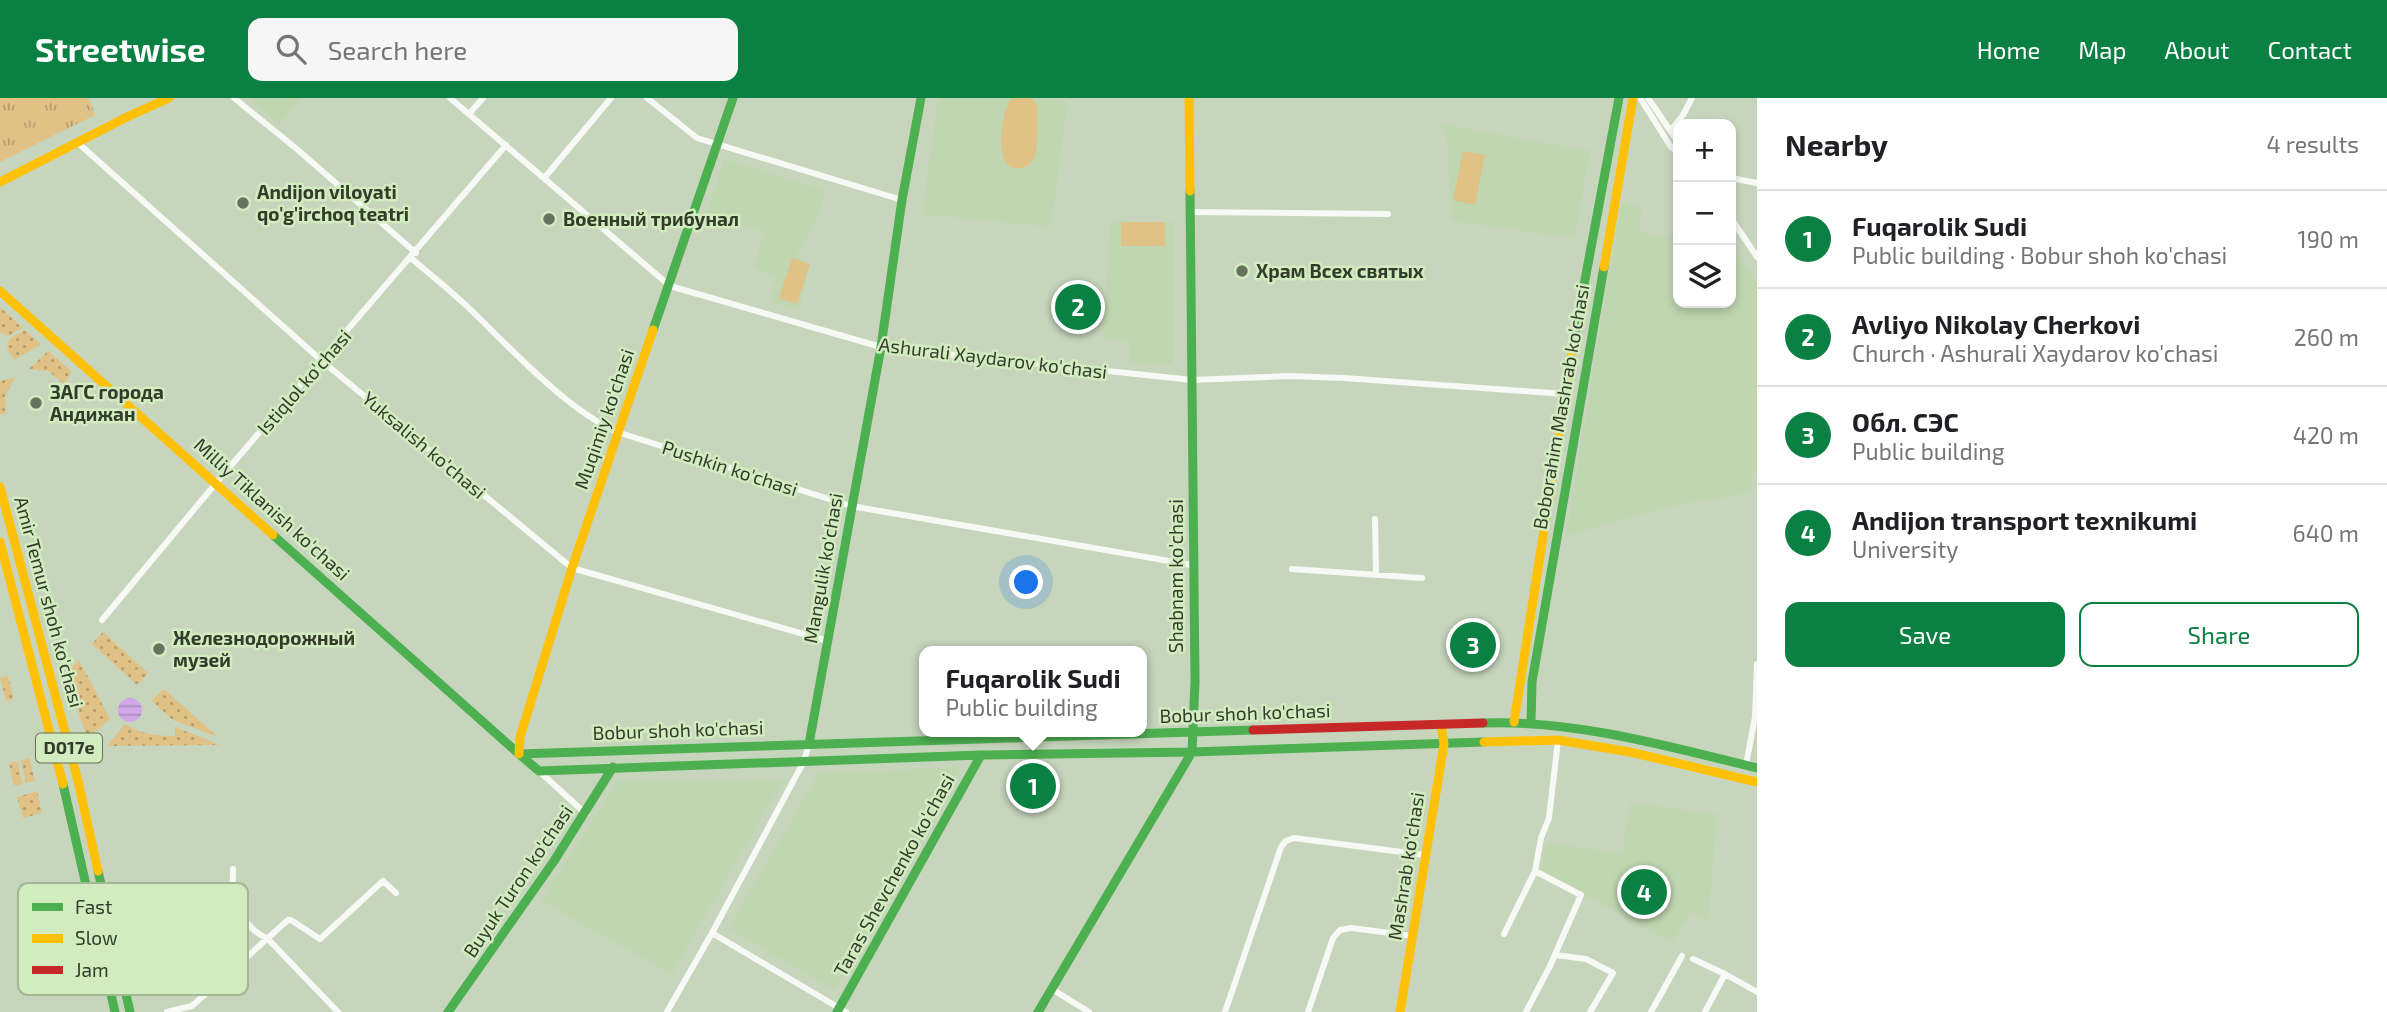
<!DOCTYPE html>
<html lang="en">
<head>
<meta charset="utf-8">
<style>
	:root { --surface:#fff; --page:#f6f6f6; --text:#202124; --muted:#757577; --line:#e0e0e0; --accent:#0b8043 }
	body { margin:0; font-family:"Exo 2",sans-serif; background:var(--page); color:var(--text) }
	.controls { position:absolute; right:21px; top:21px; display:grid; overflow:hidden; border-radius:14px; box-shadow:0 4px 10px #0003 }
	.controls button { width:63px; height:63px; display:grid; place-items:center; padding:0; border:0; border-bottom:2px solid var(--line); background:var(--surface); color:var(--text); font:35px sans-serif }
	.you { position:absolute; left:1027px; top:485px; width:24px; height:24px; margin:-18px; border:5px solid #fff; border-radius:50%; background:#1a73e8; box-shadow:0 0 0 10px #1a73e833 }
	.badge { display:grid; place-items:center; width:46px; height:46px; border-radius:50%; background:var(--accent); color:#fff; font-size:23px; font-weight:700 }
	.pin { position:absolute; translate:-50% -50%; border:4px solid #fff; box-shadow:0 2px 7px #0006 }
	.popup { position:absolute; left:919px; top:548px; width:228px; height:91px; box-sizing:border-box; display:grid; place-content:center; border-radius:14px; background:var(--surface); filter:drop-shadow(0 2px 5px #0005); font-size:23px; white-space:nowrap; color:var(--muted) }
	.popup b { font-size:26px; color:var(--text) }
	.popup::after { content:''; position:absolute; left:50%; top:100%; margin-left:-14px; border:14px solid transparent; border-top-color:var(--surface) }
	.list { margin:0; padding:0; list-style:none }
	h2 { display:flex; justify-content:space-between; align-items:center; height:91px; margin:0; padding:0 28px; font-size:30px }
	h2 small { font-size:23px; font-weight:400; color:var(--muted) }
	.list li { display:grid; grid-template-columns:46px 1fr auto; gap:21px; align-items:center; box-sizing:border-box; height:98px; padding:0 28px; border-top:2px solid var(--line) }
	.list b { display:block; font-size:26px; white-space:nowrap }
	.list p { margin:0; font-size:23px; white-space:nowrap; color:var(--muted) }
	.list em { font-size:23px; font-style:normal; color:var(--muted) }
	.actions { display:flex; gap:14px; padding:21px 28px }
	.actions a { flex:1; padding:16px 0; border:2px solid var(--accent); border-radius:14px; text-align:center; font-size:24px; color:var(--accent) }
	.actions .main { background:var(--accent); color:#fff }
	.icon { flex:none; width:38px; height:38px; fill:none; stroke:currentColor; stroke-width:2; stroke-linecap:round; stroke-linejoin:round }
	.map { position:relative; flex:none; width:1757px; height:914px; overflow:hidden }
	header { display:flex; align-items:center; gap:42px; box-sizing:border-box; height:98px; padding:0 35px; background:var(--accent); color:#fff }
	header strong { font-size:33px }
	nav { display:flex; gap:38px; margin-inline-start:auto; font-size:24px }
	.search { width:490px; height:63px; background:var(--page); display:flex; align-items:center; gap:18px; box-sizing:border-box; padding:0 24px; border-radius:14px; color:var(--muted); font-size:26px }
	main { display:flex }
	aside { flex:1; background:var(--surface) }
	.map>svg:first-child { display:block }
	.built { fill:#c0d6b0 }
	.grass { fill:url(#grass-dots) }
	.park { fill:url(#park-tufts) }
	.pitch { fill:#e0c286 }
	.water { fill:url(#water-rules) }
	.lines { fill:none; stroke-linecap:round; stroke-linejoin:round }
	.street { stroke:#f7f9f5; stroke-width:6 }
	.fast { stroke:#4caf50; stroke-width:9 }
	.slow { stroke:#ffc107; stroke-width:9 }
	.jam { stroke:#c62828; stroke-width:9 }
	.poi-dot { fill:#66725e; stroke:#d2ecc0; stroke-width:2.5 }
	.labels { text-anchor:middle; stroke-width:5; stroke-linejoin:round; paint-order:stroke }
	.shield { fill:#d2ecc0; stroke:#627158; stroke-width:2 }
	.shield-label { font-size:18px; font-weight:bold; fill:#323c2b }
	.poi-label { font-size:19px; font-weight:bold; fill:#323c2b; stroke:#d2ecc0; text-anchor:start }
	.street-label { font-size:19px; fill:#323c2b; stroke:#d2ecc0 }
	.key { fill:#d2ecc0; stroke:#a2b793; stroke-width:2 }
	.key-label { font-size:19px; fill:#323c2b }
</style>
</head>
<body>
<header>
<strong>Streetwise</strong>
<div class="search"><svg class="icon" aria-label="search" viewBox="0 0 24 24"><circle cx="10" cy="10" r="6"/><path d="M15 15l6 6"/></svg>Search here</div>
<nav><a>Home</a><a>Map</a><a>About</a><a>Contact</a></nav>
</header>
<main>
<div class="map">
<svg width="1757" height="914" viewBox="0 0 1757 914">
	<defs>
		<pattern id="grass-dots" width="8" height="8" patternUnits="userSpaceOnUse" patternTransform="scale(1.75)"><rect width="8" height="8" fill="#e0c286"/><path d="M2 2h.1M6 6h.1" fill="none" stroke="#b69f6e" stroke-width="1.8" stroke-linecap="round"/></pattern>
		<pattern id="park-tufts" width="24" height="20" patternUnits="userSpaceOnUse" patternTransform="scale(1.75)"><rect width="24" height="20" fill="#e0c286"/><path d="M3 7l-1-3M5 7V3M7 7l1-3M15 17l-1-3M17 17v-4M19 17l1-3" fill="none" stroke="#b69f6e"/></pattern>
		<pattern id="water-rules" width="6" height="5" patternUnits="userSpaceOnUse" patternTransform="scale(1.75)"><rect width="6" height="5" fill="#d2a8ea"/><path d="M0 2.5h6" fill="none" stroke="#ab8abe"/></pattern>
	</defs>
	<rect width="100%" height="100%" fill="#c7d5bd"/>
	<path class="built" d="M249,0H302L279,27Z
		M938,0H1034L1068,3L1051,129L922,116Z
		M1441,26L1590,53L1575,140L1452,123L1447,41Z
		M724,61L826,92L814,129L796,158L810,166L799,213L770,204L777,178L754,171L764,133L707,116Z
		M1621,105L1642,109L1639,129L1643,135L1678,140V205H1731V154L1738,158L1757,185V374L1752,376V395L1666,409L1566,438Z
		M1110,123L1173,124V266H1129L1130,242L1103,240Z
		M961,669L835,893L728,830L819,675Z
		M783,682L672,876L541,803L617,684Z
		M1630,705L1717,716L1708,823L1691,814L1672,844L1541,774L1547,744L1622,756Z"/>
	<path class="grass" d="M0,209L23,230L8,238L0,234Z
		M25,232L41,246L14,262L7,250L9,241Z
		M48,253L72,274L64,286L48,273L29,271Z
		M15,279L5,299L6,315L0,317V283Z
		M103,534L148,575L137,587L92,546Z
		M79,562L110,621L87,641L66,574Z
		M8,578L14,601L6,603L0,580Z
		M164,591L218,639L173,622L151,603Z
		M125,626C141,636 157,638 175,638V629L220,647L107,648Z
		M29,660L35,683L26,685L21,662Z
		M17,663L23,686L14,688L9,665Z
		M37,693L42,715L23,720L17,699Z"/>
	<path class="park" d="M0,0H89L95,17L0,64Z"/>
	<path class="pitch" d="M1012,0H1032L1038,8C1037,24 1039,43 1035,58C1033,64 1029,68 1024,69C990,81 1001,10 1012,0Z
		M1463,53L1485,57L1475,107L1453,102Z
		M1121,124H1165V148H1121Z
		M792,160L810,166L797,206L779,200Z"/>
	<path class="water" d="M118 612a12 12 0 1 1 24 0a12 12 0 1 1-24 0Z"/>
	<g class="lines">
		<path class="street" d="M234,0L298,52L416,155
			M450,0L670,188L881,249L1192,282L1289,278L1344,280L1565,296
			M647,0L697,40L902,102
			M1640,0L1671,49L1678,55
			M1648,0L1678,44
			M469,16L483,0
			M1671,32L1683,17L1692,0
			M78,45L322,263L572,470L828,543
			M545,79L611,0
			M1731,80L1757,85
			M1190,114L1388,116
			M1731,120L1757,159
			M411,160C433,179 456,197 476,217C516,256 567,311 617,334L851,408L1192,467
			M1375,421L1376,477
			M1292,471L1422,480
			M102,522L216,385L506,47
			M1746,667L1755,619L1757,566
			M539,673L586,716
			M233,771C233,799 228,806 249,827C255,834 259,837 267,840L338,914
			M712,835L846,914
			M1504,836L1535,773
			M1556,857L1586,861L1613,875L1590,914
			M1693,861L1725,876
			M1052,891L1089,914
			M167,914L192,908L288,822H291L320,841L383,783L396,795
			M667,914L712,835L804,663L809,646
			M1225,914L1281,749L1286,743L1294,740L1425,757
			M1308,914L1333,840L1340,832L1351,830L1413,838
			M1526,914L1550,868L1581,797L1535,773L1541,740L1549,720L1558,642
			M1651,914L1682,858
			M1705,914L1725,876L1757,894"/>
		<path class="fast" d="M653,232L733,0
			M1573,246L1619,0
			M273,437L519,656
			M1483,625C1576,622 1667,648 1757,670
			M1531,625L1532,584L1604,169
			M809,646L881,249L902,102L921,0
			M519,656L539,673L981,657L1192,654L1484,644
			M519,656L1253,632
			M63,686L115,914
			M98,773L130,914
			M448,914L554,763L613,669
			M837,914L981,657
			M1038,914L1192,654L1195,584L1190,93"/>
		<path class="slow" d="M1189,0L1190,93
			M0,84L127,19L169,0
			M1604,169L1633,0
			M0,193L273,437
			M0,389L78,683L98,773
			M0,444L63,686
			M1514,624L1573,246
			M1484,644L1558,642L1630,654L1757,684
			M519,656L520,639L572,470L653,232
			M1400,914L1444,646L1441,627"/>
		<path class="jam" d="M1253,632L1483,625"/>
	</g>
	<g class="poi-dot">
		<circle cx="243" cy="105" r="7"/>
		<circle cx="549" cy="121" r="7"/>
		<circle cx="1242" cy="173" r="7"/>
		<circle cx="36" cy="305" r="7"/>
		<circle cx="159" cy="551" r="7"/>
	</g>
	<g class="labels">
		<rect class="shield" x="36" y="635.5" width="66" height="29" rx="5"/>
		<g class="shield-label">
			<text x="69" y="656">D017e</text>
		</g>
		<g class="poi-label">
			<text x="257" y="101">Andijon viloyati<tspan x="257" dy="22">qo'g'irchoq teatri</tspan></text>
			<text x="563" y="128">Военный трибунал</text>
			<text x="1256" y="180">Храм Всех святых</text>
			<text x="50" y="301">ЗАГС города<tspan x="50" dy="22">Андижан</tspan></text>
			<text x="173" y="547">Железнодорожный<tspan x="173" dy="22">музей</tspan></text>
		</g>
		<g class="street-label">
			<text transform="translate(993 260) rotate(7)" y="7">Ashurali Xaydarov ko'chasi</text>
			<text transform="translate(304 284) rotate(-49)" y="7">Istiqlol ko'chasi</text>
			<text transform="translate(1561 309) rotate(-80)" y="7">Boborahim Mashrab ko'chasi</text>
			<text transform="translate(604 321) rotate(-71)" y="7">Muqimiy ko'chasi</text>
			<text transform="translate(424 347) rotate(40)" y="7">Yuksalish ko'chasi</text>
			<text transform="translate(730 370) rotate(18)" y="7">Pushkin ko'chasi</text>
			<text transform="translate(272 411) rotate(42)" y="7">Milliy Tiklanish ko'chasi</text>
			<text transform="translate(823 470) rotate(-80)" y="7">Mangulik ko'chasi</text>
			<text transform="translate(1176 478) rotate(-90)" y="7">Shabnam ko'chasi</text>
			<text transform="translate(49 504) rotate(75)" y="7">Amir Temur shoh ko'chasi</text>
			<text transform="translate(1245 615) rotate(-2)" y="7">Bobur shoh ko'chasi</text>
			<text transform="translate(678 632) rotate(-2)" y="7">Bobur shoh ko'chasi</text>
			<text transform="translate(1406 768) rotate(-81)" y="7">Mashrab ko'chasi</text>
			<text transform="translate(894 777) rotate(-61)" y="7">Taras Shevchenko ko'chasi</text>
			<text transform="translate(518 783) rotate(-56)" y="7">Buyuk Turon ko'chasi</text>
		</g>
	</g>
	<rect x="18" y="785" width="230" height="112" rx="10" class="key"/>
	<rect x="32" y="805" width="31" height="8" fill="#4caf50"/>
	<rect x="32" y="836" width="31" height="9" fill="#ffc107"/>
	<rect x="32" y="868" width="31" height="8" fill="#c62828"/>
	<g class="key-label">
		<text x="75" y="816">Fast</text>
		<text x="75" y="847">Slow</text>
		<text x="75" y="879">Jam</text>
	</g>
</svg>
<div class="controls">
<button>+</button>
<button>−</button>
<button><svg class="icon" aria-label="layers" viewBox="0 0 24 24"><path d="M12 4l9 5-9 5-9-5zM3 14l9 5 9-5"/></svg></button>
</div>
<div class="you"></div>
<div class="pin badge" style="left:1033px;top:688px">1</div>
<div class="popup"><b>Fuqarolik Sudi</b>Public building</div>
<div class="pin badge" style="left:1078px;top:209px">2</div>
<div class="pin badge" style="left:1473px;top:547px">3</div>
<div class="pin badge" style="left:1644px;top:794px">4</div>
</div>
<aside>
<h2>Nearby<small>4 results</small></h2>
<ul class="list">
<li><span class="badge">1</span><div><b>Fuqarolik Sudi</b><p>Public building · Bobur shoh ko'chasi</p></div><em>190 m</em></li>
<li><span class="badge">2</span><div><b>Avliyo Nikolay Cherkovi</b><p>Church · Ashurali Xaydarov ko'chasi</p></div><em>260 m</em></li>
<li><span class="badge">3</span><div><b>Обл. СЭС</b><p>Public building</p></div><em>420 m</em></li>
<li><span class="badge">4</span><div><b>Andijon transport texnikumi</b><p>University</p></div><em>640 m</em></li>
</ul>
<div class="actions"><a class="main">Save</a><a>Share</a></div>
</aside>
</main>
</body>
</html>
